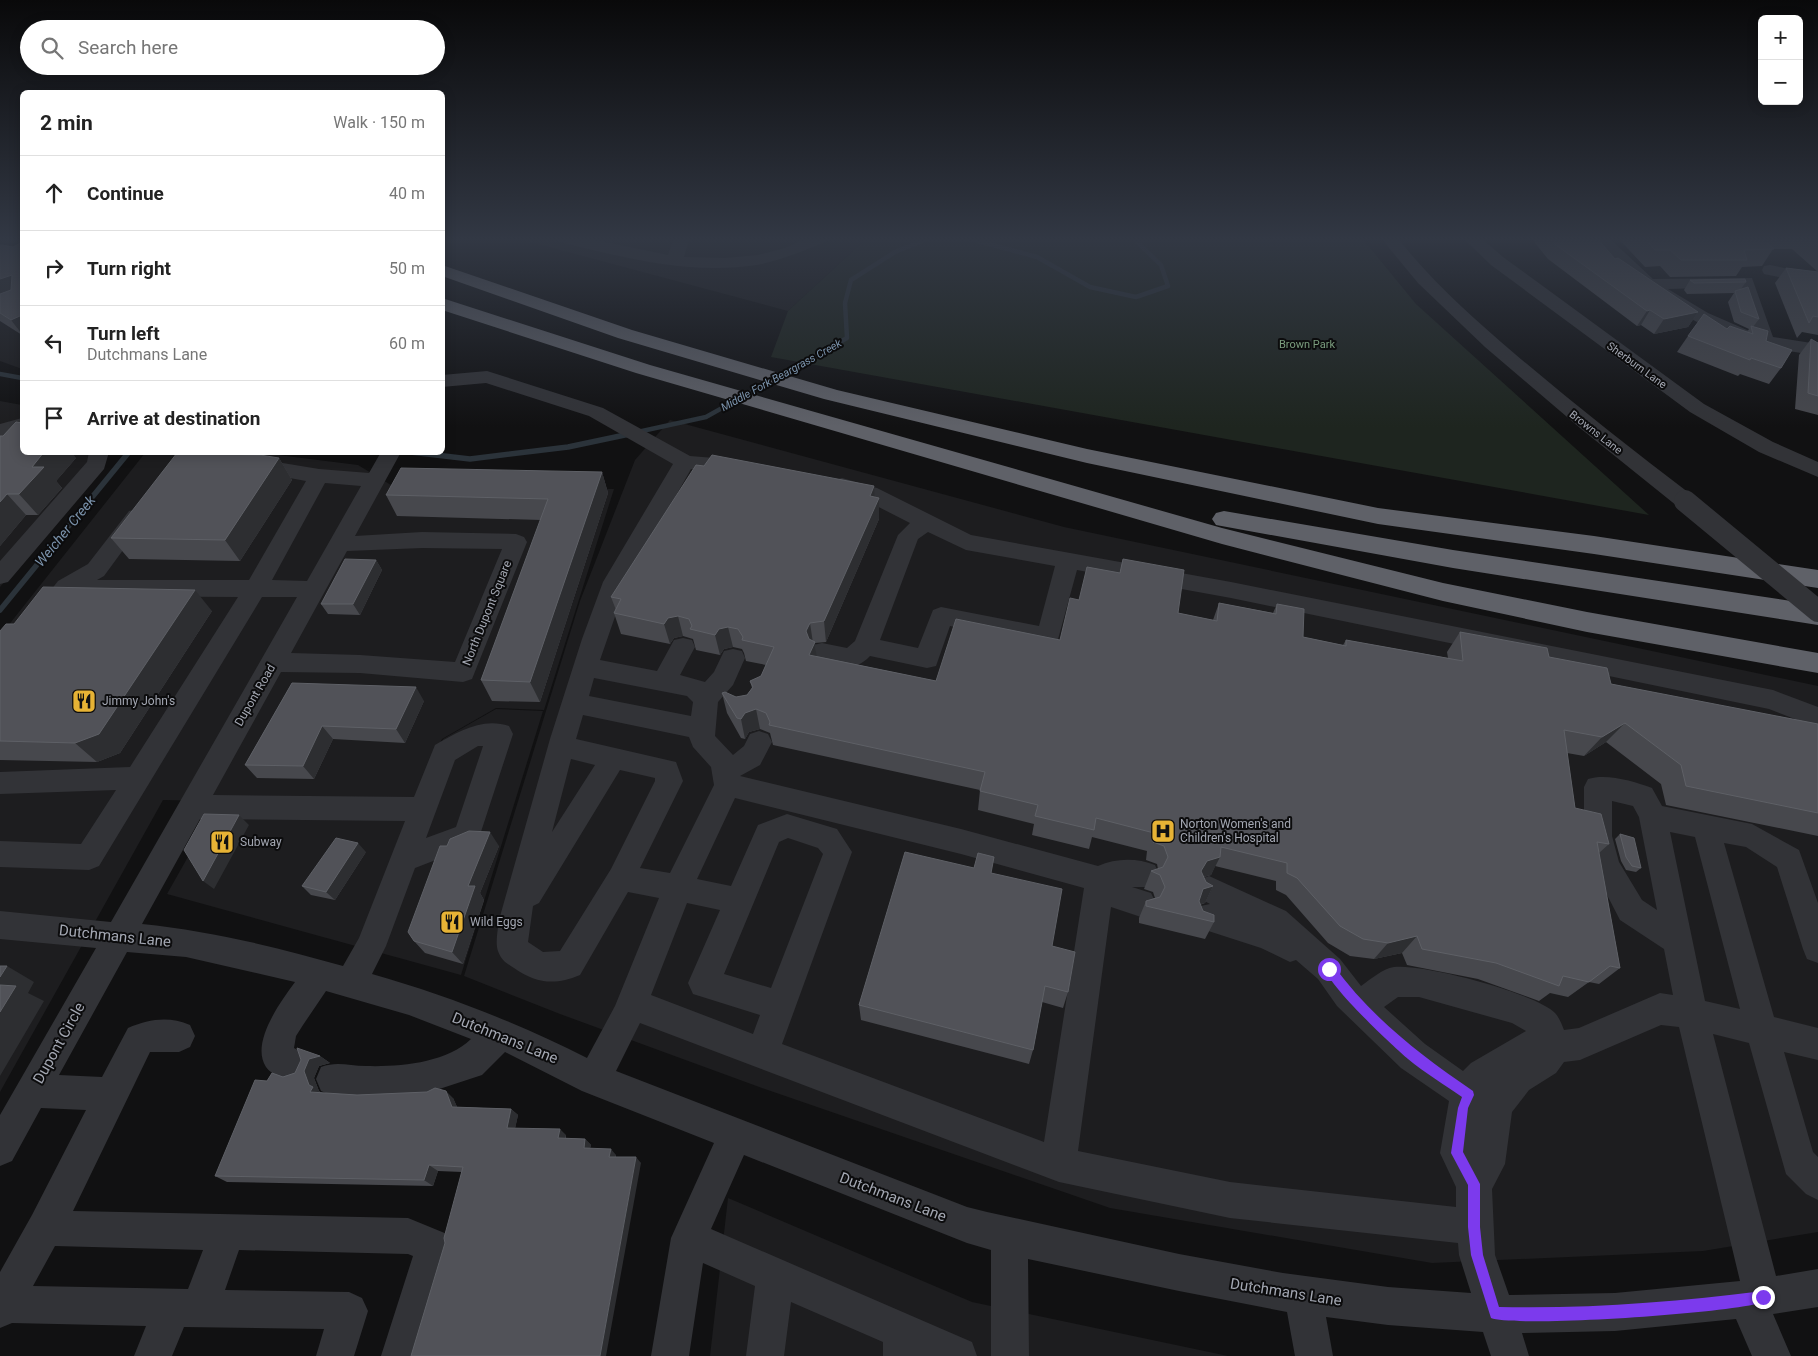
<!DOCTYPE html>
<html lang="en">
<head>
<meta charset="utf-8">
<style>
	:root { --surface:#fff; --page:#f2f2f2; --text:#222; --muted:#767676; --line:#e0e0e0 }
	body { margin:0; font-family:Roboto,sans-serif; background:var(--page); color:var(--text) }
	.controls { position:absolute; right:15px; top:15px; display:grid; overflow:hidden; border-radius:8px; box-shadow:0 2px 12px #0003 }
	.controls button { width:45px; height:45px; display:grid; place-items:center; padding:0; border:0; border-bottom:1px solid var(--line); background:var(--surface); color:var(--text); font:25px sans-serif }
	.stop { position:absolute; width:15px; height:15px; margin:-11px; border:4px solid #7c3aed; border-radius:50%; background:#fff }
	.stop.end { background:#7c3aed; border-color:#fff; box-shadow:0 1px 5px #0008 }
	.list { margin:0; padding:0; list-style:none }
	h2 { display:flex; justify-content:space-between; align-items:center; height:65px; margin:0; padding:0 20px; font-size:21px }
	h2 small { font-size:16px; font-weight:400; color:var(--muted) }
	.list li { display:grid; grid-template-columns:32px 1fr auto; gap:15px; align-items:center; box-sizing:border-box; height:75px; padding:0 20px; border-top:1px solid var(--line) }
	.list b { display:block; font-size:19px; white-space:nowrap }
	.list p { margin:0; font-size:16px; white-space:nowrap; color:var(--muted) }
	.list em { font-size:16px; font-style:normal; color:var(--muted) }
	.icon { flex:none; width:28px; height:28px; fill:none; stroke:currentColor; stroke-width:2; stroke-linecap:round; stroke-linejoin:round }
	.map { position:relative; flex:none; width:1818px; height:1356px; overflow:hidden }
	.search { position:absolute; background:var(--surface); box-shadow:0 2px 12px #0003; left:20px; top:20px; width:425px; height:55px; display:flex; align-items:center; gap:12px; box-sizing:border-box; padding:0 18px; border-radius:28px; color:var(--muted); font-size:19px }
	.panel { position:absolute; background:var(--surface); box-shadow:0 2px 12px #0003; left:20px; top:90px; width:425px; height:365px; border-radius:8px }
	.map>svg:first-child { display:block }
	.built { fill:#1d1d1f }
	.green { fill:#1e251f }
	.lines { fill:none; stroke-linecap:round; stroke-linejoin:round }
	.stream-far1 { stroke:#2b333a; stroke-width:4.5 }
	.stream { stroke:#2b333a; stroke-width:5.5 }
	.minor { fill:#323337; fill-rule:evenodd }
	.highway { fill:#5f6168; fill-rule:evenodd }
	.minor-bridge { stroke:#323337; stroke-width:22 }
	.wall { fill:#47484d }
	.shaded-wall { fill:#2d2e31 }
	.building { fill:#515258; stroke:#5e6066 }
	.route { fill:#7c3aed }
	.labels { text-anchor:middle; stroke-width:4; stroke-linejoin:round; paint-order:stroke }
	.far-park-label { font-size:11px; fill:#7b9d7e; stroke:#0c0c0d }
	.far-street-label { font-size:11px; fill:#a3a7b2; stroke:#0c0c0d }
	.far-water-label { font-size:11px; font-style:italic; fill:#7b93ac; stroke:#0c0c0d }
	.street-label { font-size:12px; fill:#a3a7b2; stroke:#0c0c0d }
	.poi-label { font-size:12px; fill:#a3a7b2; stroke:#0c0c0d; text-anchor:start }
	.water-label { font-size:14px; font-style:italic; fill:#7b93ac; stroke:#0c0c0d }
	.near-street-label { font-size:15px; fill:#a3a7b2; stroke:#0c0c0d }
</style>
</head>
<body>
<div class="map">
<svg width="1818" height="1356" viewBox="0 0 1818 1356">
	<rect width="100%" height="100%" fill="#111112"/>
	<path class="built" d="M512,237H868L788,311Z
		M22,259V369L0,361V271Z
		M0,401L22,405V452L110,453L0,587Z
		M670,420L1064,527L1818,686V1232L1703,1251L1432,1263L1110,1208L765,1089L560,1014L464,976L580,601L635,460Z
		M254,452L358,465L391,485L614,489L544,710L496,708L442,739L416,805L163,800L0,1092V636L145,453Z
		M496,709L543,711L461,975L167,894L215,809L415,811L443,739Z
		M728,1198L972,1302L1228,1356H710Z"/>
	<path class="green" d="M868,237H1361L1416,304L1649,515L771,357L788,311Z"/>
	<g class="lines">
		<path class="stream-far1" d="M0,374L22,378
			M633,433L706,417L847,338L845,303L851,280L895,252L930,238L970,239L1037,257L1090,287L1136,297L1168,286L1161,265L1136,241L1137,237"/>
		<path class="stream" d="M410,452L470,459L568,447L639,432
			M0,610L129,452"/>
		<path class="minor" d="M552,237H581L668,255L674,237H690L684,257L725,258L758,255L785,248L809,237H832L830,240C806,250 782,260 757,265C690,275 625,258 560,242Z
			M1380,237H1397C1431,281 1473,318 1515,354C1573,403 1632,450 1693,496L1696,501L1693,506L1685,508L1677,506L1580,428L1485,347L1418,283Z
			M1462,237H1480L1503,257L1704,404L1773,442L1818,462V477L1759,452L1690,412L1491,265Z
			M1591,237H1608L1653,279L1752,278L1773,337L1818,344V356C1791,351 1762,348 1736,339C1690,324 1619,277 1591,237ZM1739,287L1754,333L1708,313L1668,289Z
			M1770,265L1818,275V285L1764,274L1762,270L1764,266Z
			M487,371L603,408L690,456L739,460L746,462L749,467L746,472L739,474L691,469L627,582L600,660L657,671L674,640L683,638L692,640L695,647L680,675L705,682L714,672L724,651L733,649L742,651L745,658L733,685L718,702L715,736L733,755L744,746L750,734L759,731L768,734L772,742L760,765L740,776L961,829L1098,866C1116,858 1137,858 1155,865L1159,874L1155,883L1145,887H1132L1151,893L1156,903L1151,913L1141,917L1111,907L1078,1151L1230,1182L1456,1207V1187L1440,1153L1449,1101L1401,1068L1337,1006L1318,979L1296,960L1290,962L1261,948L1196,927L1192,917L1196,907L1210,904L1199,898L1194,889L1199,880L1209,876L1286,911L1340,959L1361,986C1371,979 1382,969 1394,967C1421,963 1536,993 1555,1013C1559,1017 1562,1025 1564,1030L1579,1028L1660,993L1673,995L1664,949L1620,920L1592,866L1584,836V787L1588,779C1606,773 1634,781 1652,788L1662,806L1752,824L1799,850L1818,903V963L1807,959L1803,949L1777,867L1746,847L1724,843L1774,1017L1818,1028V1060L1784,1052L1813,1152L1818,1157V1200L1806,1194L1786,1174L1749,1043L1713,1034L1776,1276L1818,1269V1307L1773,1314L1791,1356H1752L1736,1319L1615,1331L1522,1333L1529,1356H1491L1483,1332L1388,1325L1326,1317L1333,1356H1295L1287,1312L1179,1291L1028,1259L1029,1356H991V1250L967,1243L744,1155L711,1229L972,1342L977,1356H883V1342L791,1302L784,1356H746L755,1286L703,1263L689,1356H651L671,1238L714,1143L582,1091L505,1052L482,1075L415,1097L366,1100L333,1096L321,1091L316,1079L321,1067C337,1061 349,1066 366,1066C400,1067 446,1063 471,1039L409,1015L326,991L303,1025L296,1036L294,1048L305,1054L309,1066L305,1078L293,1082C285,1079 271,1075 266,1067C250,1043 281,1001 295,982L186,957L127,952L59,1075L102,1077L128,1028C149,1019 169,1016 190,1025L195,1036L190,1047L179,1052H150L73,1211L408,1218L447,1234L452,1247L419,1356H381L413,1256L408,1254L239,1250L225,1290L349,1292L362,1298L368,1311L354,1356H316L324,1329L184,1327L172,1356H134L146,1326L12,1323L0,1328V1272L32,1215L86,1110L41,1108L12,1161L0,1166V1115L96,948L0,939V911L111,922L297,597H262L99,866L89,870L0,867V841L81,844L116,790L0,794V772L130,767L238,597L70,596L63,598L55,596L51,590L58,581L88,564L129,511L137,509L145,511L148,516L104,576L97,580H249L306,481L245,470L242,465L245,460L252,458L319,469L369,473L381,452H401L355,536L422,532L516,534L524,537L527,542L472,679L463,682L360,673L281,672L213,795L414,797L435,745C458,732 482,717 509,726L513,734L477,844L415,868L386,946L372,974C446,995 518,1023 587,1058L615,1006L659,898L628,892L580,975C554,986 536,983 514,968C506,963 501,960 498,951C495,943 498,929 499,920L550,739L582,639L603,582L673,464L589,416L486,383L442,387V375ZM325,483L361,486L307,581L272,580ZM422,548L502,549L455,662L360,655L291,653L347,551ZM594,678L687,696L693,702L691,716L589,696ZM583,715L689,737L693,747L711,767L714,785L670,873L640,868L683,781L676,762L576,739ZM478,746H483L456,827L426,838L455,760ZM571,759L595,765L552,832ZM620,770L655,778V781L611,869L560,951L543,952L528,942L533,906L539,903ZM735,798L961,854L1084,888L1044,1142L782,1044L852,852L837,829L787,814L758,825L731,886L697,879ZM1612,801L1633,806L1639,817L1657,910L1642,900L1619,862L1612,836ZM200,819L405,821L359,938L343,966C277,947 210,931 142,924ZM1670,832L1695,837L1740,1009L1705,1001ZM788,838L818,848L823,854L771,988L724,974L779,842ZM687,903L720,910L688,983L693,994L760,1015L753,1034L651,995ZM1398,997H1419L1512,1023L1526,1031L1471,1063L1463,1071L1425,1044L1384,1007ZM640,1023L1059,1182L1230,1218L1458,1243L1459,1255L1471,1293L1388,1287L1283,1273L1179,1254L987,1212L967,1207L616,1071ZM1661,1025L1679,1027L1740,1281L1615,1293L1509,1295L1495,1255L1492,1189L1505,1164L1512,1112L1529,1090L1556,1073L1564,1062L1580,1060ZM55,1246L203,1250L188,1289L33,1286Z
			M22,418V430L0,437V424Z
			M89,452H109L104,469L8,582L0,584V561L87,462Z
			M842,478L877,488L971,535L1231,582L1773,690L1818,707V728L1769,709L1231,598L1077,570L1057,643L1048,646L950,626L936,666L927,668L870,656C852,675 836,666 813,659L810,652L813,645L822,643L847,648L855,641L898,535L910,523L861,498L835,490L831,485L835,480ZM928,532L966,550L1055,566L1039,626L941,607L933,610L918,648L880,640L918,539Z"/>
		<path class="highway" d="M442,265L632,330L837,390L1087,449L1378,508L1594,536L1818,570V588L1594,554L1378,524L1087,463L824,399L618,338L442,276Z
			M442,298L650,365L1222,528L1443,583L1587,612L1818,653V673L1587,632L1443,601L1222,544L636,373L442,310Z
			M1224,511L1453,550L1818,605V625L1453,568L1216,525L1212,519L1216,513Z"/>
		<path class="minor-bridge" d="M1685,501L1818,611"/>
	</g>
	<path class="wall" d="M592,237H615L614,240H603Z
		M1530,237H1596L1615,259L1698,312L1688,327L1654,334L1641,325L1637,326L1548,259Z
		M1617,237H1818V272L1792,249H1773L1762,266L1742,267L1736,276L1670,277L1660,266L1645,267Z
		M22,242V335L0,321V245L13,247Z
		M1786,268L1818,272V335L1802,332L1797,338L1775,283Z
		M1690,280L1746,282L1741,289L1759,319L1753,327L1766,341L1781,368L1769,384L1740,374L1738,376L1677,352L1688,336L1727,329L1747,332L1749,329L1734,322L1728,302L1734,293L1687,294L1684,290Z
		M1811,339L1818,343V415L1795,409L1799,355Z
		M3,436L76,458L56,481L62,488L38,515H26L0,546Z
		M279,458L292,480L240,561L129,559L111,538Z
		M602,472L608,493L540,702L492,701L481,680L541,520L397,516L386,495Z
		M875,497L879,519L826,642L815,643L816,656L936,681L1060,640L1079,600L1120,573L1123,559L1178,613L1213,620L1219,603L1273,613L1277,604L1303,637L1343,645L1346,640L1448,658L1447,652L1460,632L1549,657L1611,684L1818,724V836L1666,805L1661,784L1606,742L1584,756L1567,753L1575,808L1609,844L1599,853L1620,968L1599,984L1589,982L1568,997L1550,993L1539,1001L1478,979L1407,965L1402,953L1374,959L1350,956L1328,943L1286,895L1276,890V881L1215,866L1211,875L1204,877L1206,882L1213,886L1205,903L1200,905L1203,911L1214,922L1205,939L1139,923V918L1146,901L1155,898L1153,892L1144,889L1151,871L1158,869L1157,864L1146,860L1147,851L1092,837L1089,849L1032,835L1034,824L978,810L980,790L773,745L770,733L760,729L749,732L745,739L741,738L727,713L722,693L736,697L747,695L752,688L750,681L761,676L766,665L746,661L744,653L742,649L733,647L724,649L720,655L696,650L693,639L683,636L674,638L670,644L621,634L614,613L616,610L611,597Z
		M376,560L382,570L360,615L328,614L321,604Z
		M212,611L120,753L97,762L0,760V631L14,624Z
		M292,683L424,701L405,743L333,739L314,779L257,778L245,765Z
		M1620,834L1641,868L1636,872L1626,870L1621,861L1615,839Z
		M447,846H499L480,893L484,900L463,964L425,953L414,941Z
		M366,852L335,900L311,895L302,886Z
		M992,873L1052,946L1068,992L1063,1008L1042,1002L1033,1050L1029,1064L861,1020L859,1005Z
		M320,1056L330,1063L319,1066L314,1078L319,1091L322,1093L357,1095L453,1098L457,1107L511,1109L518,1115L515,1128L566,1135V1138L585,1139L591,1145L590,1148L616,1155V1157L641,1163L445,1243L462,1172L438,1171L433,1186L227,1182L215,1176L267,1081L295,1073Z"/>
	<path class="shaded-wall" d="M12,275L22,290L0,299V279Z
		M1650,310L1641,325L1637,326L1647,311Z
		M1698,312L1688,327L1654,334L1664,319Z
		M22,315V334L11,320Z
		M44,452H72L76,458L56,481L62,488L38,515L19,494L32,467Z
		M279,458L292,480L240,561L225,540Z
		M602,472L608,493L540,702L530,682Z
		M874,486L875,505L879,498V519L826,642L824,621L870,496Z
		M7,494L26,515L0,546V502Z
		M376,560L382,570L360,615L353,604Z
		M195,590L212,611L120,753L97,762L75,743Z
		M678,616L683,636L674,638L670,644L664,624L668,618Z
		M810,623L813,643L808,651L806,631Z
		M728,627L733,647L724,649L720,655L715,635L719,629Z
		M815,642L817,662L809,655Z
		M416,687L424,701L405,743L396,729Z
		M756,709L760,729L749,732L745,739L741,719L745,713Z
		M1625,723L1606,742L1584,756L1602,737Z
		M322,726L333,739L314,779L303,766Z
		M239,815L249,825L214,889L203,881Z
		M490,832L499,846L480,893L484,900L463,964L452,952L468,886Z
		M358,843L366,852L335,900L326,892Z
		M1220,857L1211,875L1198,878L1201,871L1207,861Z
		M1213,886L1205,903L1194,906L1203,889Z
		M1417,936L1402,953L1374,959L1388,943Z
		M7,966L34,982L28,993L44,1001L0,1076V977Z
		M320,1056L330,1063L319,1066L314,1078L319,1091L323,1094L310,1092L309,1085L304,1071L309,1059Z
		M446,1091L453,1098L460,1113L452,1107Z
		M511,1109L518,1115L514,1134L507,1128Z
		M560,1129L566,1135L564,1144L558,1138Z
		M585,1139L591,1145L589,1154L584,1148Z
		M611,1149L616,1155L614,1163L609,1157Z
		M636,1157L641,1163L606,1356H600Z
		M429,1165L438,1171L433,1186L424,1180Z"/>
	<path class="building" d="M1549,237H1596L1615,259L1618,258L1698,312L1664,319L1650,310L1647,311L1556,245Z
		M1643,237H1760L1774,249L1744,250L1747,260H1681L1670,250H1655Z
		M1809,237H1818V245Z
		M22,242V315L11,320L0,313V294L11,290L12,275L0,279V245H2L13,247Z
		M1786,268L1818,272V317L1813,316L1809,323Z
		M1745,279L1746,282L1694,283L1690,280Z
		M1748,287L1759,319L1741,312L1735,291Z
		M1704,314L1727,329L1730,326L1753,334L1751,326L1768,331L1766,341L1792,350L1781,368L1751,358L1750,360L1688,336Z
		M1811,339L1818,343V396L1808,393Z
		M16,422L22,423V452H44L32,467H44L19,494H7L0,502V436H3Z
		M177,453L260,455L279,458L225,540L111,538Z
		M712,455L874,486L870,496L879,498L824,621L810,623L806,631L809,639L815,642L809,655L936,681L956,619L1060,640L1070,598L1079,600L1087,567L1120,573L1123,559L1184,570L1178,613L1217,621L1219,603L1276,614L1277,604L1304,609L1303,637L1346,646V640L1463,661L1460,632L1547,648L1549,657L1607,668L1611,684L1818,724V813L1686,786L1681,765L1625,723L1602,737L1564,730L1575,808L1601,814L1609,844L1597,842L1620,968L1610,966L1589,982L1563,976L1559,986L1496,963L1422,949L1417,936L1388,943L1363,939L1340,926L1297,878L1287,873V863L1221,847L1220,857L1207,861L1201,871L1206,882L1213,886L1203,889L1199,901L1203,911L1214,915V922L1146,906V901L1160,897L1165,887L1160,875L1151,871L1163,867L1168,857L1164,846L1153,842L1154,833L1096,818L1094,830L1035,816L1038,805L980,791L985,772L769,725L770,722L766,713L756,709L745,713L741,719L737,718L722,693L725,692L736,697L747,695L753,687L750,681L761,676L774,647L742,640L743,637L738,629L728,627L719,629L715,635L690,629L692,626L689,619L678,616L668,618L664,624L614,613L621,599L611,597L696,465L704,466Z
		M401,468L602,472L530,682L481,680L548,499L386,495Z
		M345,559L376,560L353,604H321Z
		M43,587L195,590L99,734L75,743L0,741V631L6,624H14Z
		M292,683L416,687L396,729L322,726L303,766L245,765Z
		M204,814L239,815L203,881L184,850Z
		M469,831L490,832L468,886H475L452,952L414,941L408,932L440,846H447L450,839Z
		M1620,834L1634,838L1641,868L1632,866L1626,857Z
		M336,838L358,843L326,892L302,886Z
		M905,852L974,868L978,853L994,857L991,873L1062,889L1052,946L1075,952L1068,992L1045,986L1033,1050L859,1005Z
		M0,966H7L0,977Z
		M0,985L16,986L0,1012Z
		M297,1048L320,1056L309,1059L304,1071L309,1085L313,1087L310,1092L357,1095L427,1092L435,1088L446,1091L452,1107L511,1109L507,1128L560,1129L558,1138L585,1139L584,1148L611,1149L609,1157H636L600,1356H411L445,1243L444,1238L463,1167L429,1165L424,1180L215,1176L255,1080L267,1081L272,1073L283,1077L295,1073L301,1060Z"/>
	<linearGradient id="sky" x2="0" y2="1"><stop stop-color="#09090a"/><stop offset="0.56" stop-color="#323844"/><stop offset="1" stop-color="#323844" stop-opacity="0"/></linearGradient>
	<rect width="1818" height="427" fill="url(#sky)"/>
	<path class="route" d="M1329,964L1333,965C1372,1018 1419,1054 1473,1091L1474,1095L1468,1108L1463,1152L1480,1184V1227L1483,1255L1499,1307C1588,1309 1675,1302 1763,1291L1767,1293L1769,1297L1767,1301C1740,1313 1515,1328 1491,1318L1471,1255L1468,1227V1185L1451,1153L1458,1108L1462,1097C1445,1085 1425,1073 1408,1059C1395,1048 1320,979 1325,965Z"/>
	<defs>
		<g id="restaurant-square" transform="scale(1.25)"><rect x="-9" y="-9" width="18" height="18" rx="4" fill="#e7b335" stroke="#0c0c0d"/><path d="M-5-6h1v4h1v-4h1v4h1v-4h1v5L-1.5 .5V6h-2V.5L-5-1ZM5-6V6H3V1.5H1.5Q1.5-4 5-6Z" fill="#111"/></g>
		<g id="hospital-square" transform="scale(1.25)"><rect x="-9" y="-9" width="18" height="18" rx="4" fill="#e7b335" stroke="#0c0c0d"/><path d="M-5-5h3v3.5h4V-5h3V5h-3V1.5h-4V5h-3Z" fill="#111"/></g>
	</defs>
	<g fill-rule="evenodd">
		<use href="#restaurant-square" x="84" y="701"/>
		<use href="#hospital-square" x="1163" y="831"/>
		<use href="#restaurant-square" x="222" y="842"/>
		<use href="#restaurant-square" x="452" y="922"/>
	</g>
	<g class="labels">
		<g class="far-park-label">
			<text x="1307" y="348">Brown Park</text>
		</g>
		<g class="far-street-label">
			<text transform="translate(1637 365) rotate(36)" y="4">Sherburn Lane</text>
			<text transform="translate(1596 432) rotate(38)" y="4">Browns Lane</text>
		</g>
		<g class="far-water-label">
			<text transform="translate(781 375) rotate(-29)" y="4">Middle Fork Beargrass Creek</text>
		</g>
		<g class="street-label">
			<text transform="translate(487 613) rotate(-68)" y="4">North Dupont Square</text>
			<text transform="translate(255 695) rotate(-60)" y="4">Dupont Road</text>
		</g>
		<g class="poi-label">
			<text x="102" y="705">Jimmy John's</text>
			<text x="1180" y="828">Norton Women's and<tspan x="1180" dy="14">Children's Hospital</tspan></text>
			<text x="240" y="846">Subway</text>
			<text x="470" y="926">Wild Eggs</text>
		</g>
		<g class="water-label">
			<text transform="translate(65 531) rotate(-51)" y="5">Weicher Creek</text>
		</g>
		<g class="near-street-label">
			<text transform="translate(115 936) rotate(6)" y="5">Dutchmans Lane</text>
			<text transform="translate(505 1038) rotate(22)" y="5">Dutchmans Lane</text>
			<text transform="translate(59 1043) rotate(-61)" y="5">Dupont Circle</text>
			<text transform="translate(893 1197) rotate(21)" y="5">Dutchmans Lane</text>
			<text transform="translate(1286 1292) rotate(9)" y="5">Dutchmans Lane</text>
		</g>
	</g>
</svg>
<div class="controls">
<button>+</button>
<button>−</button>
</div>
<div class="stop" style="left:1329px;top:969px"></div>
<div class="stop end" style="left:1763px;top:1297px"></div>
<div class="search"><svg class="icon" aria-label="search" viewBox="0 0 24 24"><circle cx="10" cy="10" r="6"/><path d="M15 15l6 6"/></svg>Search here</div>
<section class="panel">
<h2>2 min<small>Walk · 150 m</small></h2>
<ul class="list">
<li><svg class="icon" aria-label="ahead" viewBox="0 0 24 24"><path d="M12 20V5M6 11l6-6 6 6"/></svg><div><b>Continue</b></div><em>40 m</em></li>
<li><svg class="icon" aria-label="right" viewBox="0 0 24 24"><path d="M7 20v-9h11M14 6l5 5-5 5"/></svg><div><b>Turn right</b></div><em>50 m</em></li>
<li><svg class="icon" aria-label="left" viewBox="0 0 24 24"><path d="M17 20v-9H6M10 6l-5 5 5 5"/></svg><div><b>Turn left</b><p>Dutchmans Lane</p></div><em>60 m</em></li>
<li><svg class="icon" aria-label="arrive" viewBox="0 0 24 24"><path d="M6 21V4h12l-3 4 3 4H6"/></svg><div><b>Arrive at destination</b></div></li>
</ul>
</section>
</div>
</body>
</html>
